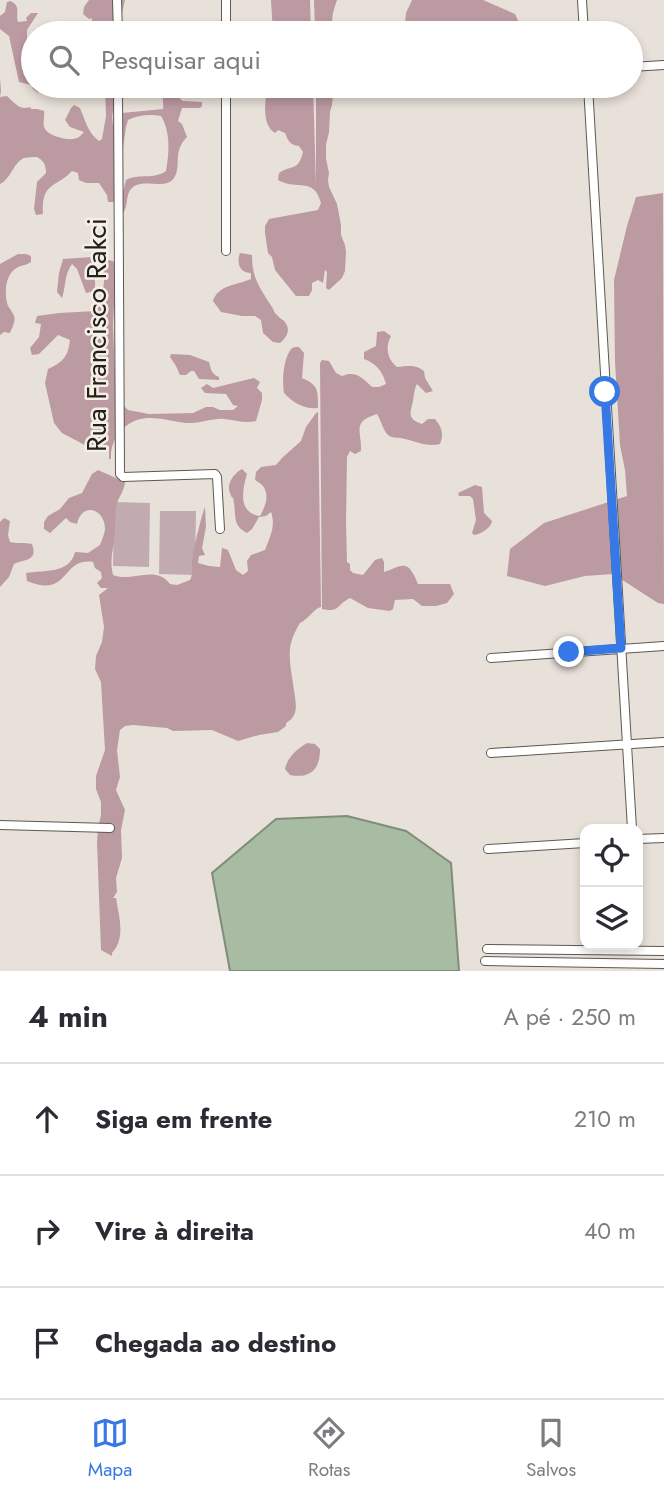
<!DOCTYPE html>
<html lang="pt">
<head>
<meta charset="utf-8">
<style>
	:root { --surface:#fff; --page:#f2f2f3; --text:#2b2b33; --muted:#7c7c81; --line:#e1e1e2; --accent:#3678e6 }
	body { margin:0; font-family:Jost,sans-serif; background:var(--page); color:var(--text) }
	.controls { position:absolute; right:21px; bottom:21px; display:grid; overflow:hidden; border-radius:14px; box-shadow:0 4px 10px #0003 }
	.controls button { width:63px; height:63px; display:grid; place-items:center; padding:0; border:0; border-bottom:2px solid var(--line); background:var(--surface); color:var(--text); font:35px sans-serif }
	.stop { position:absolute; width:21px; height:21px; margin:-16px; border:5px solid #3678e6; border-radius:50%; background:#fff }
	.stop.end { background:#3678e6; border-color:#fff; box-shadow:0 2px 7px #0008 }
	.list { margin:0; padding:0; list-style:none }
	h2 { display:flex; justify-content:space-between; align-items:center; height:91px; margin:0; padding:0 28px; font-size:30px }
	h2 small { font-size:23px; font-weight:400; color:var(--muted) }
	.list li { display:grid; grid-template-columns:46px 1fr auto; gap:21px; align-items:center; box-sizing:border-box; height:112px; padding:0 28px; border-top:2px solid var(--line) }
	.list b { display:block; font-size:26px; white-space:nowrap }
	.list em { font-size:23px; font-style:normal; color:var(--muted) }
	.icon { flex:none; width:38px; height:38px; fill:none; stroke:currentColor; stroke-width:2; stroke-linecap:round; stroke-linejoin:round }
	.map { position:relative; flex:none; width:664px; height:971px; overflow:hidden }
	.search { position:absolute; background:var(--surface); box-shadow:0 4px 10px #0003; left:21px; right:21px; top:21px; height:77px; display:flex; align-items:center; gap:18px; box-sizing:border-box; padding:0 24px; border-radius:38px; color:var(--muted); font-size:26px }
	.sheet { height:427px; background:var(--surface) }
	nav { display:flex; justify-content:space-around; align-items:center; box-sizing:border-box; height:98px; border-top:2px solid var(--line); background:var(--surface); font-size:19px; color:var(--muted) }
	nav a { display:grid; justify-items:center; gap:4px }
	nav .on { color:var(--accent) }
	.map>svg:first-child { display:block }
	.green { fill:#c2abb0 }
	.forest { fill:#bc9aa1 }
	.water { fill:#a7bca3; stroke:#7f8d7b; stroke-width:2 }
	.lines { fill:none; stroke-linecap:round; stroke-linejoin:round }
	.minor-casing { stroke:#5e5851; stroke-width:10 }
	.minor { stroke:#fff; stroke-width:8 }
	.route { stroke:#3678e6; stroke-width:9 }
	.labels { text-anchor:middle; stroke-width:5; stroke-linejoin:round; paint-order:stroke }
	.street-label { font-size:28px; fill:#22201d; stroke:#f6efe6 }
</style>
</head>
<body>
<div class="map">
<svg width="664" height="971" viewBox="0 0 664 971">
	<rect width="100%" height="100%" fill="#e8e1d9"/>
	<path class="green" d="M114,502L150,503L149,567L113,566Z
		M160,511H196L195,575L159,574Z"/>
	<path class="forest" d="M89,0H125L122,13V33H111V23L105,22L98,33H85L91,25L92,18L89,19L83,14L84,7Z
		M271,0H310L311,33H273Z
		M314,0H337C333,12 329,21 336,33H315Z
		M412,0H483L515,14L524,33H404L406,13Z
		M10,1C22,6 15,13 18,22L27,21L26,18L31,13H38L27,30V48L32,64L33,63V86H41L38,93L33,89L31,85L19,82L9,36L0,29V16L5,12L7,2Z
		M0,78L1,91L0,97L7,96C14,102 19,111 30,107L31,109H37L44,111C45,118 42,124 45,129C49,136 66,140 73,139C79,138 80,136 84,132L70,127L65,120L71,108L74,105L80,108C85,120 88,133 99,141L102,139L106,116L105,86H114C120,106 107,112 115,130L122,113L163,109C164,101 161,94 164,86H180L182,89L194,90L198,92L197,95L181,96L180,99L183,101L202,102V106L200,108H182L178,121L182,124L187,137C172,152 182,166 174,178C165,191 143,177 132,188C125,194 129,205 123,213L121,200L126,180C139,173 153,180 166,171C169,153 171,133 161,116C150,114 138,115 128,120L126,127L115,202H108L107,195L99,183H86L79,180L78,173L72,171C56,188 41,182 43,214L36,215L34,209L37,182L46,173C46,165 44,161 37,157C33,157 28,157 24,158C13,163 11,179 0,184Z
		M268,86H313L316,185V86H334L332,105L330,112L329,132L326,145V159L329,173L328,180L329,187L337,204L341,225V235L345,245L346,252L345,271L342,278L329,290L326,288L327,272L325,270L323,283L318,280L312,283V290L309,296H296L275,270L272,257L268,253L265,233V226L269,219L318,210L321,203C314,176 297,191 278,180L279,173C292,164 298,172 303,152L299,146C290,145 288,141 285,133L278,130L275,133C261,124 265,100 268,86Z
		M663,193L664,604L658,603L613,574L585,576L545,586L507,576L510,549L544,523L627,496L625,470L620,445L615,362L614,280L627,226L636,197Z
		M240,253L252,255C252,279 260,288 272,307C276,314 272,310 278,316C280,319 285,320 286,324C291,331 285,339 280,343L273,342L263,333L261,320L255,316H242L221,312L213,301C218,285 237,285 251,279V273C240,273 236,263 240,253Z
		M18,254H26L31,256V262C25,266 20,265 15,269C5,276 4,295 8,306C9,307 14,315 14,316C16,321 12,328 10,333L4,332L0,335V264Z
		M92,257L113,261L116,267L113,325L116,398L128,410L149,414L193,413L206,407H213L220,410H233L238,406L233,405L226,394L205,393L201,388L207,384L213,388L254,378L260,382L257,388L262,393V400L256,421C245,424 235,420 224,419C213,418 202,423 191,423C177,423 161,417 147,418C126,419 110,438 111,458L109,460V446L98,452L62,433L54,423L45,383L48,369C63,362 68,357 70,340L58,335L39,354L32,355L30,348L39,337L41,324L35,323L37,316L59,313L96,311C102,303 106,279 103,270C101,264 100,264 94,262L89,266C94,275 97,281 94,291L86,293L77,269L72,264C64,275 66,286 62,298L57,292L59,273L63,259Z
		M384,331L391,336C385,347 387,359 397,367C408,366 415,364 424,371L425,378L433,391L426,393L417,384C414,390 414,395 413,401C410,413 407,419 422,424L428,419H435C442,427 444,434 440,444C425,447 419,442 405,439C399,437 393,439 388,435C383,430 381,420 377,414C351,422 362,431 361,451L355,454L350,451L347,457L346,522L347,562L350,564V570L353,573L363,575L375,560L382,558L384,562V572C393,570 405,559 412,572C415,576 416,580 418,584H450L454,594L447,603L436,606H422L413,599L395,600L393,609L390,611L368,608L350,598C336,605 340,613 322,609L320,363L322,360L329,361L336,373L342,376C355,370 363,378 372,387H379L386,384C383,372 376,363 364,359V352L376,346L377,332Z
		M296,347H299L304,353L302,378C319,385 318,391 318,408C305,410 292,402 284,393C282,380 283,358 292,348Z
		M171,354L190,355L209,362C211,369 211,374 219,377V380L199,379L194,371H191L186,375H180L176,366L170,357Z
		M318,412L321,607C313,609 309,619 300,623C296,629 293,636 291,643C288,655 291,671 293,683C294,697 302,715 286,723V726L278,732L259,735L238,741L212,730L173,731L167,728L133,725L125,726L120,730L117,750L120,777L116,790L125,810L121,830L122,858L116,878L117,892L113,898H116C119,917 126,938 112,953V956L101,950L97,842L98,828L101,815V802L96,789V776L105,750L101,682L95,669L96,656L102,642L104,627L99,595L108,588H101L97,583L102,578L101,572L95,568L93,562C61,557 70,599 27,581L26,573C44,570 70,574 75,552L88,553L100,545C102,540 105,533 105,528C104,508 82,502 77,524L70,522L66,518L50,533L44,529V522L48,516L60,509L69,498L82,493L92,474L98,470L125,482C124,491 120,495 117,503C114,516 116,529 114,542C112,553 110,564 113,575C132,583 155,564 170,584L177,585L190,580C193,574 192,571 192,563C192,555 202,513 205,507L206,527L202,548L205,555L199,556L198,563L209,566L220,567L222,548L228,550L236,570L243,575L248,571L247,561L251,555L265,550C270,537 276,526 271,512L266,516L259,517L252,529L247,533C233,526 236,517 234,503C233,493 233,502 230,493C226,484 234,473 242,469L247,474C242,491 238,513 260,516C268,502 271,488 255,480L256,472L261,467L276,465L282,458L301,441L306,427L316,413Z
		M475,485L482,487L484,513L492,521C491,528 481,534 474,535L472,533L476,520L473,499L470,496H459L458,493Z
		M4,518L10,521L8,535L10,542C18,544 24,542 32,544C38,561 26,559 14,564L9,577L0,587V522Z
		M307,743L315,744L320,749C320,769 311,779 290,775L285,769C287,758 297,749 307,743Z"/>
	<path class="water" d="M347,816L406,831L451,863L459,971H230L212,873L276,819Z"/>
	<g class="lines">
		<g class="minor-casing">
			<path id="minor" d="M117,0L118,33
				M582,0L584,33
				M226,33V0
				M631,67L664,65
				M118,86L120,474L123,477L215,474L217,477L220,529
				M588,86L632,829
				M226,251V86
				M491,658L664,646
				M491,753L664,742
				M0,825L110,828
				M638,839L664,838
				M488,849L585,843
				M487,949L664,951
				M485,961L664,964"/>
		</g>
		<use href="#minor" class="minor"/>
	</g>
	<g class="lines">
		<path class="route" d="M569,652L621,648L605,392"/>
	</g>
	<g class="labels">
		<g class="street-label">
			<text transform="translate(96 335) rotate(-90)" y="10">Rua Francisco Rakci</text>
		</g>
	</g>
</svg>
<div class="controls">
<button><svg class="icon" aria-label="locate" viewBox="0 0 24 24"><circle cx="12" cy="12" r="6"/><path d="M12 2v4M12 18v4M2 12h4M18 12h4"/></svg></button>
<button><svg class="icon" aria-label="layers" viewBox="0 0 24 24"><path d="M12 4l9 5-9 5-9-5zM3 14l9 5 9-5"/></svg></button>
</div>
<div class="stop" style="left:605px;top:392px"></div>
<div class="stop end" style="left:569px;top:652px"></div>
<div class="search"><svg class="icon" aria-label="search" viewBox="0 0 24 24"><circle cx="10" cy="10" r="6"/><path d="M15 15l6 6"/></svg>Pesquisar aqui</div>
</div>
<section class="sheet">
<h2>4 min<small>A pé · 250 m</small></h2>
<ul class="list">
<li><svg class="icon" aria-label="ahead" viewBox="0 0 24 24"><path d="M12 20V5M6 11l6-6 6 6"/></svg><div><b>Siga em frente</b></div><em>210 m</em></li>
<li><svg class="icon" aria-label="right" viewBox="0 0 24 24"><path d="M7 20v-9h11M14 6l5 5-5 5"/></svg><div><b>Vire à direita</b></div><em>40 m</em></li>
<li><svg class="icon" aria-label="arrive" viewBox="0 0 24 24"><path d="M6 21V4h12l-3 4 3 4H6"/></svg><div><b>Chegada ao destino</b></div></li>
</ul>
</section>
<nav>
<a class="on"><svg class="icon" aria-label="map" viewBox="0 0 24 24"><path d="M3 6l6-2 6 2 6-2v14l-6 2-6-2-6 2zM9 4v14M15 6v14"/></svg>Mapa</a>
<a><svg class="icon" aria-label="directions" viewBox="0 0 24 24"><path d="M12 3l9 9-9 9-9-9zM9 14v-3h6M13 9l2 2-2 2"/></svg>Rotas</a>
<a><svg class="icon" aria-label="saved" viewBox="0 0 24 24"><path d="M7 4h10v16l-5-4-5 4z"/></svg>Salvos</a>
</nav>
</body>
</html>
